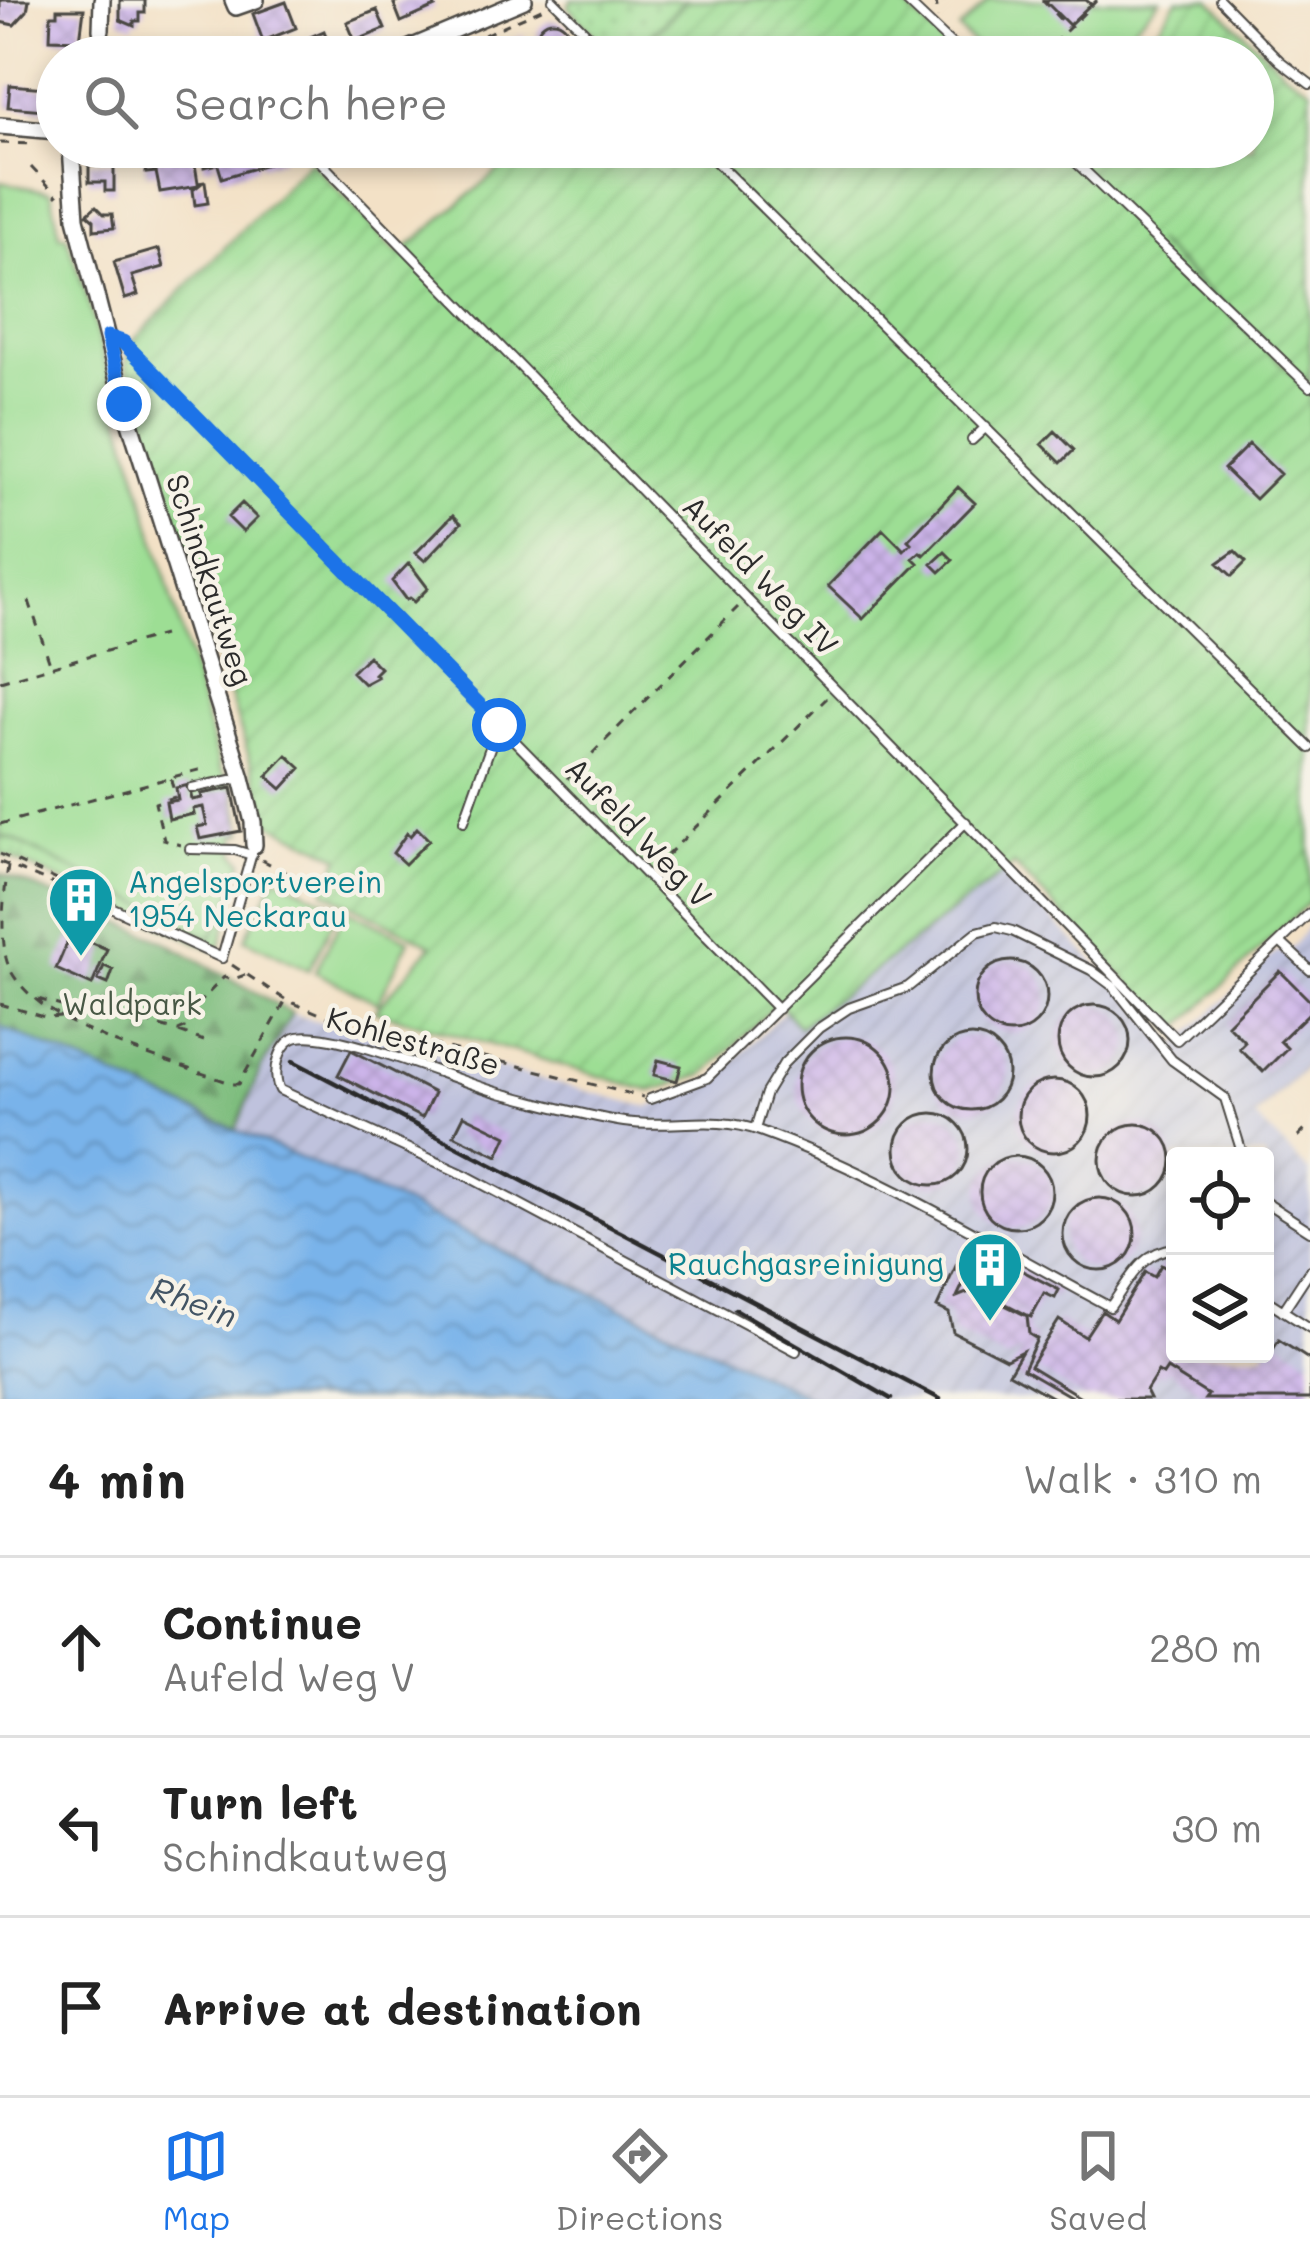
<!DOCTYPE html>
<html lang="en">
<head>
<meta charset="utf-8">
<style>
	:root { --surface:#fff; --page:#f2f2f2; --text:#222; --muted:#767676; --line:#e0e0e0; --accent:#1a73e8 }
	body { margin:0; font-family:Mali,sans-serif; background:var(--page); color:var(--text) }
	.controls { position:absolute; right:36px; bottom:36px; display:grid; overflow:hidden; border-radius:12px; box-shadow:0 6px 18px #0003 }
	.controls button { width:108px; height:108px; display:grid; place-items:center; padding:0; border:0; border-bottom:3px solid var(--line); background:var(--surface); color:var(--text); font:60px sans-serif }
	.stop { position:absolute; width:36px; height:36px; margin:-27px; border:9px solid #1a73e8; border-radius:50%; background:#fff }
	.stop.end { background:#1a73e8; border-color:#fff; box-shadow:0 3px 12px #0008 }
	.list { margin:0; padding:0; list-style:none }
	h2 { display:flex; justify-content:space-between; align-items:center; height:156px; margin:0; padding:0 48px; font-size:51px }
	h2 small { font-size:39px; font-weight:400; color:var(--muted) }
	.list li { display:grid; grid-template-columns:78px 1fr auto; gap:36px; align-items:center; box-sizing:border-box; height:180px; padding:0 48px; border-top:3px solid var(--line) }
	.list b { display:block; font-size:45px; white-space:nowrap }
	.list p { margin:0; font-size:39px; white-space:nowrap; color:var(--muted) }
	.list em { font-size:39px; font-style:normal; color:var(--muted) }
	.icon { flex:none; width:66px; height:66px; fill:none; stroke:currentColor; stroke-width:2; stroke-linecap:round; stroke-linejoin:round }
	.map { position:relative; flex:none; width:1310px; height:1399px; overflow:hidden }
	.search { position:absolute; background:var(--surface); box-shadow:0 6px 18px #0003; left:36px; right:36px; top:36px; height:132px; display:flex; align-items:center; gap:30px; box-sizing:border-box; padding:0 42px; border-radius:66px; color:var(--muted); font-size:45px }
	.sheet { height:696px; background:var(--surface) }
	nav { display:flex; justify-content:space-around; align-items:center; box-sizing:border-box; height:168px; border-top:3px solid var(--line); background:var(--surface); font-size:33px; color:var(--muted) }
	nav a { display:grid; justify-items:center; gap:6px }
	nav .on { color:var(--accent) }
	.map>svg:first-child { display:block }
	.industrial { fill:url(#industrial-furrows); fill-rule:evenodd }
	.grass { fill:url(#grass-tufts); stroke:#648460; stroke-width:3 }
	.forest { fill:url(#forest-firs); stroke:#547454; stroke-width:3 }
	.park { fill:url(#park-dots); stroke:#648460; stroke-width:3 }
	.garden { fill:url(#garden-furrows); stroke:#648460; stroke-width:3 }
	.pitch { fill:#9dde94; stroke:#648460; stroke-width:3 }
	.water { fill:url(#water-waves); stroke:#526f8a; stroke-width:3 }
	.building { fill:url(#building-cross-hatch) }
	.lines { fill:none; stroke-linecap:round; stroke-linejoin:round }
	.service-casing { stroke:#494642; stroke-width:12 }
	.minor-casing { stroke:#494642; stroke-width:20 }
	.path { stroke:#494642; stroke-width:3; stroke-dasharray:9 9; stroke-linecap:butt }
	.service { stroke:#fff; stroke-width:8 }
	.minor { stroke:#fff; stroke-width:15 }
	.rail { stroke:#2b2b2b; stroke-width:4.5 }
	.route { stroke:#1a73e8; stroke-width:15 }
	.labels { text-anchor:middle; stroke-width:9; stroke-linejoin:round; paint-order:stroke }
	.street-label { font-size:30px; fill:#2b2b2b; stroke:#f7f3e8 }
	.culture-label { font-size:30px; fill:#0d838f; stroke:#f7f3e8; text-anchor:start }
	.park-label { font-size:30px; fill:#485845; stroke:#f7f3e8 }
	.water-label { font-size:33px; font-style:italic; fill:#425464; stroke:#f7f3e8 }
</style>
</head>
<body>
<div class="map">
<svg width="1310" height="1399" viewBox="0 0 1310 1399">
	<defs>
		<pattern id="industrial-furrows" width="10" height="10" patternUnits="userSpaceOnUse" patternTransform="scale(3)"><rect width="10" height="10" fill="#bfc2dd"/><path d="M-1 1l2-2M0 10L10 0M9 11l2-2" fill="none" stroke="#a4a7be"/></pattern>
		<pattern id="grass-tufts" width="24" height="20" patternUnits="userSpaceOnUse" patternTransform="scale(3)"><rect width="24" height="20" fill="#9dde94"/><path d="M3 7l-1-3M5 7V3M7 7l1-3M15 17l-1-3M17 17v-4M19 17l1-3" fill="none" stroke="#87bf80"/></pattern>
		<pattern id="forest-firs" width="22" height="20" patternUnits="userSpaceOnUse" patternTransform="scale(3)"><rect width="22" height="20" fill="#7ebd7e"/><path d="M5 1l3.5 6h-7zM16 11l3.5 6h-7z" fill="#679a67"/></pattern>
		<pattern id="park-dots" width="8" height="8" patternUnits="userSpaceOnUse" patternTransform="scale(3)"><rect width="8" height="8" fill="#9dde94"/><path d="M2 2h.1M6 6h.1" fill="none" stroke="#87bf80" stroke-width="1.8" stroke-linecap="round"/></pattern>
		<pattern id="garden-furrows" width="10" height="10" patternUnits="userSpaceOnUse" patternTransform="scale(3)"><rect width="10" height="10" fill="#9dde94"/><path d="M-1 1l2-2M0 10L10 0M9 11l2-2" fill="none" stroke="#87bf80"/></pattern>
		<pattern id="water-waves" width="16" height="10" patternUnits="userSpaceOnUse" patternTransform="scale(3)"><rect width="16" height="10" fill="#79b3ea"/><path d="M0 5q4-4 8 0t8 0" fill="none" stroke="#6392be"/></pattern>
		<pattern id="building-cross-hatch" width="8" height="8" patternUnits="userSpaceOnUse" patternTransform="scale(3)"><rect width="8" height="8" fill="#ccb4e9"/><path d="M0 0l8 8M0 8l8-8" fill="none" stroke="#af9bc8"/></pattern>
	</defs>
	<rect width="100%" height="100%" fill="#f7f3e8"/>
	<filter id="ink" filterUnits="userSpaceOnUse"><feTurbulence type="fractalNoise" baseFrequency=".00833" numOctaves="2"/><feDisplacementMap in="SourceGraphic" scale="24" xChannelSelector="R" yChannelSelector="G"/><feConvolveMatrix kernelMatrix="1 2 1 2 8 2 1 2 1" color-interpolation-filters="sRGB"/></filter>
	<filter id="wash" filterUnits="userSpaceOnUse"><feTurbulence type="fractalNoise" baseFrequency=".004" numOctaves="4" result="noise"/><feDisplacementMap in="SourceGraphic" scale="48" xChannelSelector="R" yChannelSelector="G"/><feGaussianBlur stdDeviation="2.7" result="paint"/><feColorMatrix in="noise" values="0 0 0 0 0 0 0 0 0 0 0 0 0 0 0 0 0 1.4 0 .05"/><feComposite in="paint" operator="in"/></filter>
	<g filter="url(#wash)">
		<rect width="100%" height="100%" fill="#f3e1c6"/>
		<path class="industrial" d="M1006,871L1176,1045L1277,951L1285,953L1295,944L1310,922V1062L1255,1117L1310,1172V1399H814L573,1283L236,1129L260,1070L291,1014L649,1107L709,1084L785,1010L799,1026ZM1175,1156H1265V1354H1175Z"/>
		<path class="grass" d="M0,836L12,839L211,938L234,893L221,946L214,950L0,853Z"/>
		<path class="forest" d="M0,873L163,940L292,1013L260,1070L236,1129L0,1026Z"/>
		<path class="park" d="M571,0H686L629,57H617L568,7Z"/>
		<path class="garden" d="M686,0H899L960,57H629Z
			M1177,0H1210L1285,72L1310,88V384L1154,241L1310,391V901L1176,1031L1014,865L799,1027L778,1002L704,1075L651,1091L375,1011L432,945L324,891L340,857L270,823L126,366L130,344L310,161L399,254L527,147H1055L1069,160L1078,147H1253V57H1139Z"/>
		<path class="pitch" d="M989,0H1160L1104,57H987L959,30Z
			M0,182L51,192L60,236L66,235L85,291L220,769L233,788L243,833L236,835L235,852L243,861L239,881L211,938L12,839L0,836Z
			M276,876L340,907L309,970L245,939Z
			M346,909L409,940L378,1003L315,972Z"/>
		<path class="water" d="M0,1026L404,1204L814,1399H0Z"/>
		<g id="blocks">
			<path class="building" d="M0,0H29L27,11L14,25L0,22Z
				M120,0H145V13H140V21H134V26L120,20Z
				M403,0H431L435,7L401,22L394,4Z
				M1044,0H1086L1091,4L1069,25Z
				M286,2L296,28L263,41L253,14Z
				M57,9H84L80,40L50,39L51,15H57Z
				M377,10L385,29L355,41L347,22Z
				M537 37a16 16 0 1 1 32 0a16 16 0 1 1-32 0Z
				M324,31L332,50L318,56L310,37Z
				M523,35L532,56L511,57L505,43Z
				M489,46L493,57H463Z
				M10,85L46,88L44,110L8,107Z
				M220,147H252L258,167L222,178L213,149Z
				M255,147H280L284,159L261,166Z
				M212,151L214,165L204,167L202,153Z
				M193,152L198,183L205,182L208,203L195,205L193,190L198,186L160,192L156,172L146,173L144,160Z
				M89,162H114V191H105V182H89Z
				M96,206L104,214H112L114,228L94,230V220L87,214Z
				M159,249L164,267L132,276L138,295L125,299L114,262Z
				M1055,431L1074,450L1061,463L1042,444Z
				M1249,444L1280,474L1255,499L1224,469Z
				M958,487L975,503L924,555L920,552L913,558L918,563L863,619L828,586L883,529L904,550L911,543L908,540Z
				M242,503L257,518L243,532L228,517Z
				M453,515L461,523L425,561L416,553Z
				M1235,551L1246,562L1232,576L1218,563Z
				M945,552L953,560L940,572L932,564Z
				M409,563L428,588L414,602L409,598L406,600L392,581Z
				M368,656L380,668L374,674L377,677L364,684L352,672Z
				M287,755L301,768L282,789L267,776Z
				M189,785L192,800L202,798L201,794L232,788L241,831L200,839L197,827L207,825L203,807L193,809L194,814L169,819L166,802L178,800L176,788Z
				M417,828L429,840L405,864L393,853L407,833L410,836Z
				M71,934L107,949L92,985L56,969Z
				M975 997a36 36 0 1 1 72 0a36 36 0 1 1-72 0Z
				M104,966L113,970L108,984L98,980Z
				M1280,971L1310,1001V1012L1280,1041L1287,1048L1263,1072L1239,1048L1245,1042L1227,1024Z
				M1058 1041a36 36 0 1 1 72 0a36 36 0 1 1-72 0Z
				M934 1073a37 37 0 1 1 74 0a37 37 0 1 1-74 0Z
				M797 1086a49 49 0 1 1 98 0a49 49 0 1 1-98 0Z
				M351,1050L434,1093L422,1118L338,1075Z
				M658,1060L681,1066L677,1081L654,1075Z
				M1018 1116a36 36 0 1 1 72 0a36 36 0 1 1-72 0Z
				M896 1149a36 36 0 1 1 72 0a36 36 0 1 1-72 0Z
				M464,1115L507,1136L498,1156L454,1135Z
				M1100 1160a36 36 0 1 1 72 0a36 36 0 1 1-72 0Z
				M980 1192a36 36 0 1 1 72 0a36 36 0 1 1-72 0Z
				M1063 1234a36 36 0 1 1 72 0a36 36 0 1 1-72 0Z
				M967,1242L1059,1290L1055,1298L1044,1293L1031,1317L964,1282L957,1297L974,1290L1027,1316L1029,1334L1037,1339L1023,1369L1075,1399H1055L1009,1373L1022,1351L1006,1359L953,1332L949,1313L937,1307Z
				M1161,1265L1175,1273V1354H1265V1347L1272,1351L1279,1340L1310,1360V1399H1205L1208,1395L1167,1369L1163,1375L1158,1372L1146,1391L1150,1399H1084L1030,1366L1059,1320L1085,1337L1102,1311L1115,1320L1145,1272L1154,1277Z"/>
		</g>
	</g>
	<g filter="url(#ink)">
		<use href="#blocks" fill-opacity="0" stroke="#494642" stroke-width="3"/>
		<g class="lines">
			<g class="service-casing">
				<path id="service" d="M553,0L610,57
					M905,0L965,57
					M1220,0L1280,61L1310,84
					M306,147L1177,1040L1310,913
					M701,147L1310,748
					M1060,147L1310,387
					M109,338L123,342L778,1009
					M972,440L986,427
					M192,788L241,778
					M464,821L498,725
					M190,849L235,850L252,855
					M100,902L222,958L254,846
					M1281,943L1310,970
					M650,1099L707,1078L966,822
					M755,1129L766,1093L784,1063L819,1028L849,1008L908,987L977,932L996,927L1012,931L1091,970L1114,987L1172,1060L1225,1098L1243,1156
					M1265,1202L1310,1231
					M1265,1299L1310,1328
					M1283,1311L1310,1270
					M796,1351L467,1176L280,1090C271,1074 279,1041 298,1037C336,1029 456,1081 500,1093C541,1103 583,1116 624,1122C671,1129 714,1114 760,1131C882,1175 996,1246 1110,1307C1129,1281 1141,1251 1175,1248"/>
			</g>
			<g class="minor-casing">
				<path id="minor" d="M233,0L236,7L256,0
					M101,30L102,0
					M389,57L524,0
					M0,126L57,131
					M71,147L76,218L124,404L242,778L253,822L254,845"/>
			</g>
			<path class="path" d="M936,0L938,18
				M1042,0L1067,27
				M92,57L94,42
				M435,57L548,6
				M1040,57L1097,0
				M0,143L34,144
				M31,167L58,196
				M29,601L51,666
				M0,681L163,635
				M171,779L175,797L155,803L164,840L180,845
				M567,779L738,607
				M0,824L206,768
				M0,854L94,897
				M262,860L319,889
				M0,862L93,900
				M8,866C4,896 0,928 6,958C22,1025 175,1062 233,1084H239L286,1000
				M654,868L827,698
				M232,965L286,1000L335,1020L643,1097
				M38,999L103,1019H133L178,1031L187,1027V1015L224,977L231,980L245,975
				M0,1004L48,1018L62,1017
				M179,1032L204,1041
				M1298,1137L1310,1125"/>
			<use href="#service" class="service"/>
			<use href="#minor" class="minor"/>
			<path class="rail" d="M293,1061L940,1399
				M735,1309L891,1399"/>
		</g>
	</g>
	<g class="lines" filter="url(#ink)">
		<path class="route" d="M124,404L108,337L123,342L499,725"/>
	</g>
	<defs>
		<g id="building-pin" transform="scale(3.45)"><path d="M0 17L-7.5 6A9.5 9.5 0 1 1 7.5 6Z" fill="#0f9aa8" stroke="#f7f3e8"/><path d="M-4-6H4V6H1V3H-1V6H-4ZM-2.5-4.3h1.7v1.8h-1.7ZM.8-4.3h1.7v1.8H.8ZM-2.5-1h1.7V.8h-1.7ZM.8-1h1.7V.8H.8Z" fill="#fff"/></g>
	</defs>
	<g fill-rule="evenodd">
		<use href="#building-pin" x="81" y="900"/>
		<use href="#building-pin" x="990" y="1265"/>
	</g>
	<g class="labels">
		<g class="street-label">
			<text transform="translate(760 576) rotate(46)" y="10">Aufeld Weg IV</text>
			<text transform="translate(209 580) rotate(72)" y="10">Schindkautweg</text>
			<text transform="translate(638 833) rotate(46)" y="10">Aufeld Weg V</text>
			<text transform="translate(413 1042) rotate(16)" y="10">Kohlestraße</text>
		</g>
		<g class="culture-label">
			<text x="128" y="893">Angelsportverein<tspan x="128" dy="34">1954 Neckarau</tspan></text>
			<text x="944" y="1275" text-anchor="end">Rauchgasreinigung</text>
		</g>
		<g class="park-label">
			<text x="132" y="1015">Waldpark</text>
		</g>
		<g class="water-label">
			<text transform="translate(194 1302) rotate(20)" y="12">Rhein</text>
		</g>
	</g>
</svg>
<div class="controls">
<button><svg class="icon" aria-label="locate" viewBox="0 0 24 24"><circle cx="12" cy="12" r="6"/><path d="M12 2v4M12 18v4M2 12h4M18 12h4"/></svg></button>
<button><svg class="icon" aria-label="layers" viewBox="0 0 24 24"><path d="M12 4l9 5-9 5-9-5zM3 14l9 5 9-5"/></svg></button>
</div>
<div class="stop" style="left:499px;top:725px"></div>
<div class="stop end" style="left:124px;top:404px"></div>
<div class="search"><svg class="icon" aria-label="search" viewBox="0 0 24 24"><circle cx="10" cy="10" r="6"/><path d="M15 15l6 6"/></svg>Search here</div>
</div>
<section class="sheet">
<h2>4 min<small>Walk · 310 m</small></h2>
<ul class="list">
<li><svg class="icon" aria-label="ahead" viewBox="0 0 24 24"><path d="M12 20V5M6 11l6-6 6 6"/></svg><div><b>Continue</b><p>Aufeld Weg V</p></div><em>280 m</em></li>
<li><svg class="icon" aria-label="left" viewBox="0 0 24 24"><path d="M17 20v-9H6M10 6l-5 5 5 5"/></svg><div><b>Turn left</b><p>Schindkautweg</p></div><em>30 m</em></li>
<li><svg class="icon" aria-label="arrive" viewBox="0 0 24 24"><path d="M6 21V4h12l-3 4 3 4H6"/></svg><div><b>Arrive at destination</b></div></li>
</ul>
</section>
<nav>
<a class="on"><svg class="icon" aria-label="map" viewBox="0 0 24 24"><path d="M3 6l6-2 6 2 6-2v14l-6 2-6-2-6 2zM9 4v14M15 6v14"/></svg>Map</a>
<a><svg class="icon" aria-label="directions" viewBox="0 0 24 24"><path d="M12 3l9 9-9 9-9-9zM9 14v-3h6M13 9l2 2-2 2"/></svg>Directions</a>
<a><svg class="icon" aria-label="saved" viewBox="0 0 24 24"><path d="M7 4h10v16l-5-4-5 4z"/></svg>Saved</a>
</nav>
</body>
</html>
